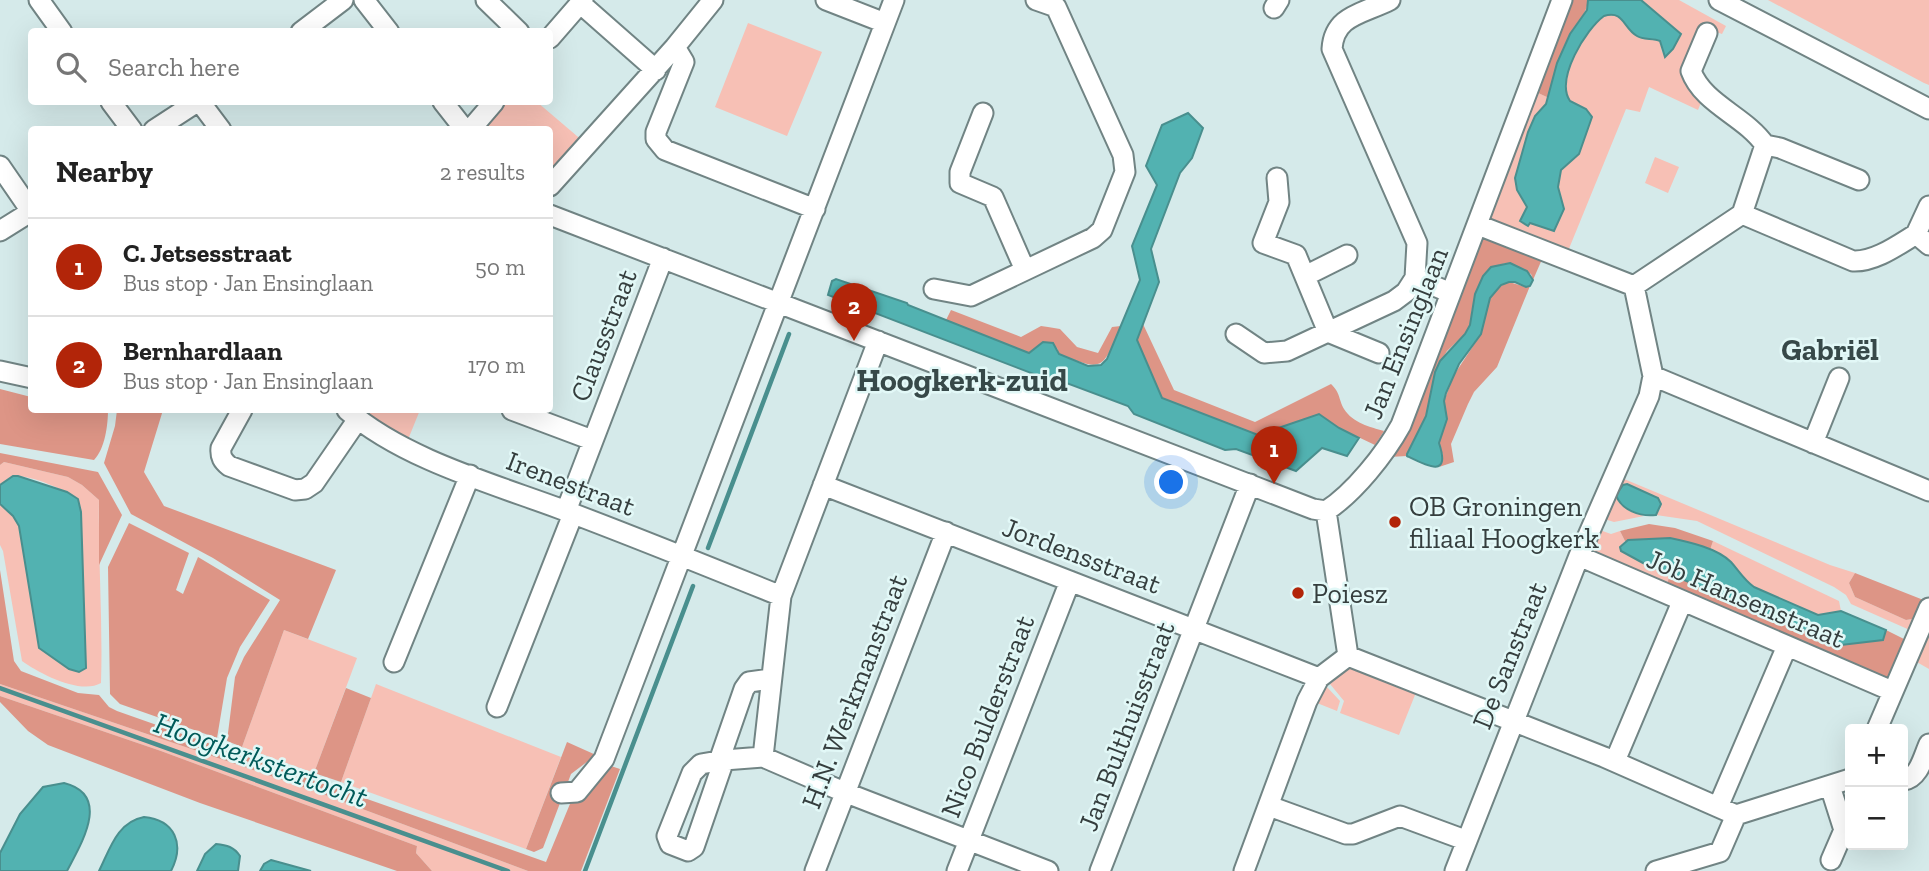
<!DOCTYPE html>
<html lang="en">
<head>
<meta charset="utf-8">
<style>
	:root { --surface:#fff; --page:#f2f2f2; --text:#222; --muted:#767676; --line:#e0e0e0; --accent:#b22509 }
	body { margin:0; font-family:"Zilla Slab",serif; background:var(--page); color:var(--text) }
	.controls { position:absolute; right:21px; bottom:21px; display:grid; overflow:hidden; border-radius:7px; box-shadow:0 7px 28px #0002 }
	.controls button { width:63px; height:63px; display:grid; place-items:center; padding:0; border:0; border-bottom:2px solid var(--line); background:var(--surface); color:var(--text); font:35px sans-serif }
	.you { position:absolute; left:1172px; top:483px; width:24px; height:24px; margin:-18px; border:5px solid #fff; border-radius:50%; background:#1a73e8; box-shadow:0 0 0 10px #1a73e833 }
	.badge { display:grid; place-items:center; width:46px; height:46px; border-radius:50%; background:var(--accent); color:#fff; font-size:23px; font-weight:700 }
	.pin { position:absolute; translate:-50% -58px; filter:drop-shadow(0 2px 4px #0008) }
	.pin::after { content:''; position:absolute; top:37px; width:24px; height:21px; background:inherit; clip-path:polygon(0 0,100% 0,50% 100%) }
	.list { margin:0; padding:0; list-style:none }
	h2 { display:flex; justify-content:space-between; align-items:center; height:91px; margin:0; padding:0 28px; font-size:30px }
	h2 small { font-size:23px; font-weight:400; color:var(--muted) }
	.list li { display:grid; grid-template-columns:46px 1fr auto; gap:21px; align-items:center; box-sizing:border-box; height:98px; padding:0 28px; border-top:2px solid var(--line) }
	.list b { display:block; font-size:26px; white-space:nowrap }
	.list p { margin:0; font-size:23px; white-space:nowrap; color:var(--muted) }
	.list em { font-size:23px; font-style:normal; color:var(--muted) }
	.icon { flex:none; width:38px; height:38px; fill:none; stroke:currentColor; stroke-width:2; stroke-linecap:round; stroke-linejoin:round }
	.map { position:relative; flex:none; width:1929px; height:871px; overflow:hidden }
	.search { position:absolute; background:var(--surface); box-shadow:0 7px 28px #0002; left:28px; top:28px; width:525px; height:77px; display:flex; align-items:center; gap:18px; box-sizing:border-box; padding:0 24px; border-radius:7px; color:var(--muted); font-size:26px }
	.panel { position:absolute; background:var(--surface); box-shadow:0 7px 28px #0002; left:28px; top:126px; width:525px; height:287px; border-radius:7px }
	.map>svg:first-child { display:block }
	.green { fill:#f7c0b5 }
	.forest { fill:#dd9586 }
	.water { fill:#52b2b1; stroke:#498f8e; stroke-width:2 }
	.lines { fill:none; stroke-linecap:round; stroke-linejoin:round }
	.stream { stroke:#498f8e; stroke-width:4.5 }
	.minor-casing { stroke:#718484; stroke-width:23 }
	.minor { stroke:#fff; stroke-width:19 }
	.poi-dot { fill:#b22509; stroke:#e2f8f7; stroke-width:2.5 }
	.labels { text-anchor:middle; stroke-width:5; stroke-linejoin:round; paint-order:stroke }
	.street-label { font-size:28px; fill:#353e3e; stroke:#e2f8f7 }
	.poi-label { font-size:28px; fill:#353e3e; stroke:#e2f8f7; text-anchor:start }
	.neighbourhood-label { font-size:30px; font-weight:bold; fill:#374949; stroke:#e2f8f7 }
	.water-label { font-size:30px; font-style:italic; fill:#005a59; stroke:#e2f8f7 }
	.quarter-label { font-size:32px; font-weight:bold; fill:#374949; stroke:#e2f8f7 }
</style>
</head>
<body>
<div class="map">
<svg width="1929" height="871" viewBox="0 0 1929 871">
	<rect width="100%" height="100%" fill="#d5eaea"/>
	<path class="green" d="M1641,0H1679L1726,26L1722,34L1703,27L1689,64L1702,100L1698,110L1649,87L1640,112L1626,109L1566,256L1486,219L1536,92L1549,98C1544,110 1533,118 1528,132C1522,150 1521,171 1517,189L1527,203L1524,216L1526,225L1530,223L1554,231L1564,209L1558,187L1561,170L1579,154L1586,109L1570,101C1556,79 1587,20 1610,14L1620,17L1637,36L1660,41L1662,52L1667,56L1673,49L1681,34Z
		M1768,0H1929V85L1924,83Z
		M748,23L822,52L787,136L715,107Z
		M500,102H537L584,142L550,179V130H481Z
		M1655,157L1679,167L1668,193L1645,183Z
		M357,410H420L407,442Z
		M4,462L68,477L82,485L99,500C98,561 103,622 101,683C81,695 40,674 22,661L3,551L0,545V504L13,516L19,526L39,648L86,668L81,512L78,500C61,488 33,475 12,476L0,485V465Z
		M1617,476L1830,565L1855,573L1849,583L1855,597L1906,620L1918,618L1912,631L1851,604L1846,595L1834,587L1697,521L1656,515L1661,508L1629,510L1644,516L1614,522L1601,518Z
		M1597,529L1611,534L1620,531L1625,541L1620,547L1621,551L1670,574L1666,588L1586,554Z
		M1713,541L1839,601L1841,611L1818,615L1754,587L1746,581L1731,562L1710,550Z
		M1929,629V669L1915,661Z
		M284,630L357,658L314,773L242,747Z
		M1354,664L1417,690L1399,735L1340,713L1344,701L1330,684Z
		M0,684L309,789L528,871H432L416,853L417,846L161,751L0,696Z
		M376,684L561,757L526,849L341,782Z
		M1327,687L1340,701L1337,711L1317,703Z"/>
	<path class="forest" d="M1571,0H1588C1587,15 1577,21 1570,34C1559,54 1554,76 1549,98L1536,92Z
		M1481,231L1543,257L1533,280L1531,274L1507,263L1491,267L1472,309L1470,325L1465,334L1447,351L1435,372L1426,416L1407,456L1389,457Z
		M1509,282L1526,287L1530,286L1497,367L1474,392L1468,404L1451,444L1454,462L1439,467C1446,458 1442,453 1439,444L1447,419L1444,401L1454,375L1481,334L1490,298L1501,285Z
		M951,310L1021,337L1041,326L1048,327L1060,329L1077,347L1098,353L1112,327L1121,326C1102,370 1104,372 1059,354L1057,348L1043,342L1030,353L945,322Z
		M1143,324L1174,390L1255,422L1331,384C1341,394 1338,398 1344,409C1353,423 1370,427 1384,431L1375,445L1339,428L1319,414L1258,435L1162,398L1137,340Z
		M0,389L31,397L32,410H108C108,425 105,449 94,460L0,444Z
		M117,410H163L144,472L164,506L336,570L308,639L284,630L242,747L227,741L235,677L244,657L280,600L213,558L131,514L104,463L115,426Z
		M0,453L98,472L122,515L99,565V500L82,485L68,477L4,462L0,465Z
		M129,523L189,553L176,590L183,594L198,557L270,600L240,647L227,678L217,738L120,704L110,694L108,567Z
		M1649,524L1675,528L1713,541L1710,550L1670,538L1625,541L1620,531Z
		M0,570L14,661L21,671L78,693L99,695L109,707L117,711L546,862L572,799L583,781L611,766L620,769L581,871H528L309,789L0,684Z
		M1855,573L1926,601L1918,618L1906,620L1855,597L1849,583Z
		M1670,574L1841,645L1882,640L1886,630L1908,641L1889,684L1666,588Z
		M346,688L371,698L341,782L314,773Z
		M0,696L161,751L417,846L416,853L432,871H397L200,803L48,745L28,731L0,702Z
		M567,742L596,755L571,774L543,848L534,852L526,849Z"/>
	<path class="water" d="M1588,0H1641L1681,34L1673,49L1665,57L1660,41C1653,38 1643,40 1637,36C1623,28 1624,10 1604,16C1586,29 1555,79 1570,101L1586,109L1592,117L1579,154L1561,170L1558,187L1564,209L1554,231L1530,223L1528,226L1520,221L1527,207L1517,190L1515,178L1528,132L1535,116L1546,104L1557,63L1570,34L1587,10Z
		M1188,113L1203,128L1192,158L1180,173L1151,249L1159,282L1137,340L1162,398L1258,435L1319,414L1339,428L1359,438L1347,456L1322,448L1296,471L1236,449L1225,450L1134,414L1128,406L1048,376L1044,378L828,295L832,281L836,279L907,303L908,305L1029,353L1043,342L1053,343L1059,354L1088,366L1101,365L1107,359L1140,280L1132,246L1157,185L1146,166L1162,125Z
		M1510,263L1527,271L1533,280L1530,286L1526,287L1515,282H1509L1501,285L1490,298L1481,334L1459,364L1446,393L1444,401L1447,419L1439,443C1451,479 1427,466 1407,456V454L1426,416L1435,372L1440,361L1465,334L1470,325L1475,294L1483,276L1491,267Z
		M13,476H18L67,492L78,499L81,512L86,668L79,672L69,669L39,648L19,526L13,516L0,504V485Z
		M1627,484L1658,498L1661,504L1656,515C1640,517 1621,510 1616,495L1623,485Z
		M1670,538C1689,542 1717,548 1731,562C1739,571 1744,580 1754,587L1818,615L1841,611L1886,630L1883,640L1841,645L1643,563L1621,551L1620,547L1628,540Z
		M64,783C112,795 81,844 67,871H0V853L20,814L43,787Z
		M144,817C175,820 185,844 171,871H99C110,849 117,822 144,817Z
		M216,844C227,845 234,847 240,856L238,871H197L205,854Z
		M271,860L311,871H260L264,864Z"/>
	<g class="lines">
		<path class="stream" d="M708,548L789,334
			M0,688L508,871
			M585,871L693,586"/>
		<g class="minor-casing">
			<path id="minor" d="M39,0L62,32
				M364,0L389,32
				M486,0L519,32
				M713,0L675,47L684,62L656,132V139L665,150L815,209
				M826,0L885,23
				M1719,0L1929,109
				M580,3L656,70
				M1274,8L1279,0
				M301,32L343,0
				M1707,33L1691,71C1703,104 1745,116 1765,145L1780,148L1859,180
				M550,38L583,0
				M111,102L132,130
				M200,102L221,130
				M443,102L465,130
				M983,113L960,172V183L993,197L1025,270
				M154,130L197,102
				M470,130L494,102
				M0,166L31,211
				M1277,178L1279,202L1263,243L1296,255L1328,332L1379,353
				M550,186L675,47
				M1929,206L1916,234L1929,245
				M1742,214L1765,145
				M550,215L1313,509L1326,511C1354,493 1385,454 1401,425L1562,0
				M1478,225L1634,286
				M0,231L32,211
				M1305,276L1347,255
				M1415,278L1451,293
				M934,289L971,296L1093,238L1102,230L1125,172L1123,155L1056,7L1036,0
				M1236,334L1264,353L1287,351L1394,301L1406,292L1415,278L1417,243L1332,49C1334,15 1363,14 1390,0
				M0,371L32,378
				M1653,376L1929,491
				M242,410L221,448C220,457 223,461 229,466L295,490L305,489L314,483L358,419
				M347,410C402,458 490,483 558,508C633,536 707,566 781,596
				M512,410L592,440
				M1813,443L1839,378
				M823,485L1319,678
				M566,511L663,258
				M1579,556L1892,691
				M1348,656L1604,757L1736,815
				M394,662L470,475
				M497,707L573,514
				M1877,729L1929,608
				M763,757L781,596L878,341
				M724,760L701,764L692,773L667,836L670,844L688,851L694,847L724,760L763,757L844,792L1048,871
				M719,761L744,689L749,682L771,679
				M1615,761L1682,602
				M1904,780C1919,778 1923,757 1929,744
				M1830,786L1844,830L1831,860
				M561,793L577,792L604,759L894,0
				M1269,806L1346,834H1353L1400,816L1465,840
				M1718,807L1787,646
				M815,871L946,532
				M957,871L1070,581
				M1100,871L1250,484
				M1244,871L1307,701L1319,678L1348,656L1326,511
				M1455,871L1579,556L1649,396L1653,376L1634,286L1742,214L1853,261C1875,262 1898,245 1916,234
				M1656,871L1720,852L1736,815L1850,779"/>
		</g>
		<use href="#minor" class="minor"/>
	</g>
	<g class="poi-dot">
		<circle cx="1395" cy="522" r="7"/>
		<circle cx="1298" cy="593" r="7"/>
	</g>
	<g class="labels">
		<g class="street-label">
			<text transform="translate(1405 333) rotate(-68)" y="10">Jan Ensinglaan</text>
			<text transform="translate(603 335) rotate(-69)" y="10">Clausstraat</text>
			<text transform="translate(571 483) rotate(21)" y="10">Irenestraat</text>
			<text transform="translate(1082 555) rotate(21)" y="10">Jordensstraat</text>
			<text transform="translate(1746 598) rotate(23)" y="10">Job Hansenstraat</text>
			<text transform="translate(1509 655) rotate(-68)" y="10">De Sanstraat</text>
			<text transform="translate(854 691) rotate(-69)" y="10">H.N. Werkmanstraat</text>
			<text transform="translate(987 716) rotate(-69)" y="10">Nico Bulderstraat</text>
			<text transform="translate(1126 726) rotate(-69)" y="10">Jan Bulthuisstraat</text>
		</g>
		<g class="poi-label">
			<text x="1409" y="516">OB Groningen<tspan x="1409" dy="32">filiaal Hoogkerk</tspan></text>
			<text x="1312" y="603">Poiesz</text>
		</g>
		<g class="neighbourhood-label">
			<text x="1830" y="360">Gabriël</text>
		</g>
		<g class="water-label">
			<text transform="translate(261 760) rotate(20)" y="10">Hoogkerkstertocht</text>
		</g>
		<g class="quarter-label">
			<text x="962" y="391">Hoogkerk-zuid</text>
		</g>
	</g>
</svg>
<div class="controls">
<button>+</button>
<button>−</button>
</div>
<div class="you"></div>
<div class="pin badge" style="left:1274px;top:484px">1</div>
<div class="pin badge" style="left:854px;top:341px">2</div>
<div class="search"><svg class="icon" aria-label="search" viewBox="0 0 24 24"><circle cx="10" cy="10" r="6"/><path d="M15 15l6 6"/></svg>Search here</div>
<section class="panel">
<h2>Nearby<small>2 results</small></h2>
<ul class="list">
<li><span class="badge">1</span><div><b>C. Jetsesstraat</b><p>Bus stop · Jan Ensinglaan</p></div><em>50 m</em></li>
<li><span class="badge">2</span><div><b>Bernhardlaan</b><p>Bus stop · Jan Ensinglaan</p></div><em>170 m</em></li>
</ul>
</section>
</div>
</body>
</html>
